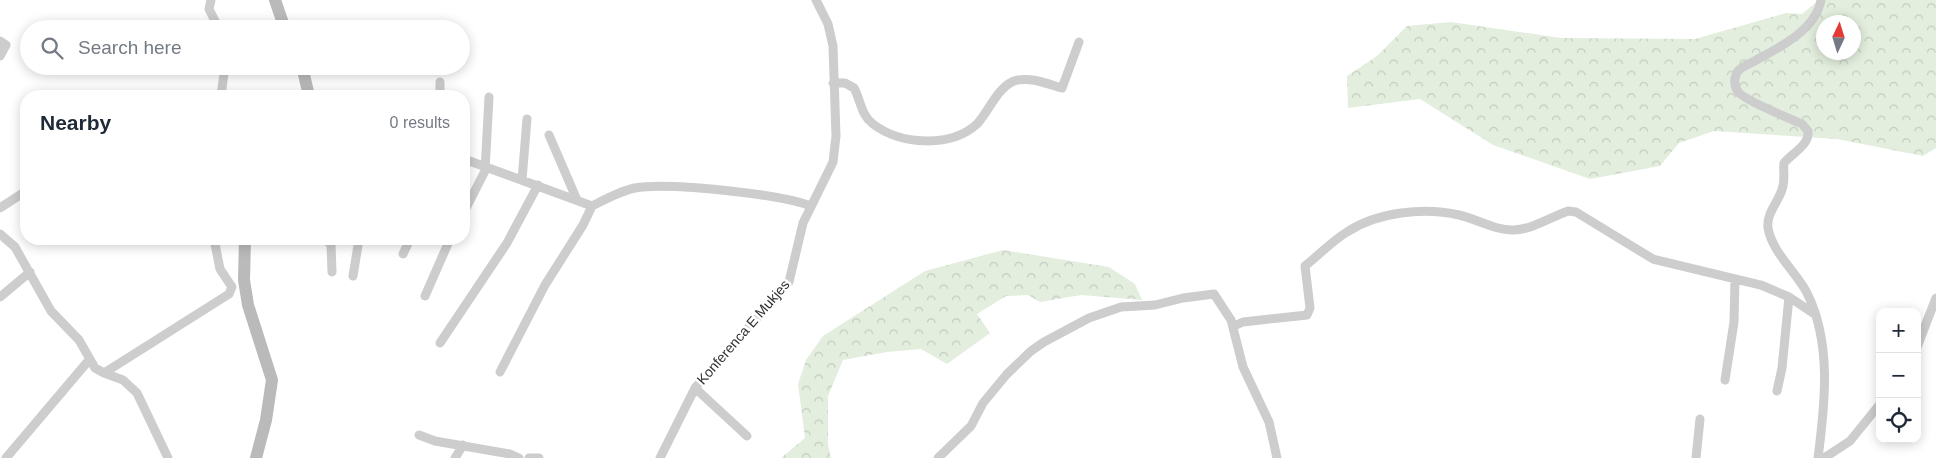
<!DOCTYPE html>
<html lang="en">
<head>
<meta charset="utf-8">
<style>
	:root { --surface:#fff; --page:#f6f6f7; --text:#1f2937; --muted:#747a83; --line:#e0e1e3 }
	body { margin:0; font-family:Arial,sans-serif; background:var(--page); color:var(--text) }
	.controls { position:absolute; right:15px; bottom:15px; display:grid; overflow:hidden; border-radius:10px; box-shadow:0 2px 12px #0003 }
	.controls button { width:45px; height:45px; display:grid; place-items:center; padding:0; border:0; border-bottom:1px solid var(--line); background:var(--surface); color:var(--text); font:25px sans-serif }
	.compass { position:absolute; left:1816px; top:15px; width:45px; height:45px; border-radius:50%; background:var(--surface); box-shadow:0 2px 12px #0003; rotate:4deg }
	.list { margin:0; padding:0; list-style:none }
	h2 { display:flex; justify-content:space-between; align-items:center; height:65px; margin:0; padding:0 20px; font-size:21px }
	h2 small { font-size:16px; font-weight:400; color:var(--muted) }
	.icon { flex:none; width:28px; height:28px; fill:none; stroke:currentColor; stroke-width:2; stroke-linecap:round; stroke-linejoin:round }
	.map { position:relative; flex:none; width:1936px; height:458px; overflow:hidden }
	.search { position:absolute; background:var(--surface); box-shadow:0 2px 12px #0003; left:20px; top:20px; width:450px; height:55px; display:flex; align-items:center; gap:12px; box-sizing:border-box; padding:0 18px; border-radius:28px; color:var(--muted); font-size:19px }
	.panel { position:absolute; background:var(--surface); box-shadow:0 2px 12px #0003; left:20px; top:90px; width:450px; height:155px; border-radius:20px }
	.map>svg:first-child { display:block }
	.forest { fill:url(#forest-crowns); fill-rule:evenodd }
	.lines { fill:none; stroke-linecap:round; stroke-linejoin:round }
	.street { stroke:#cdcdcd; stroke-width:9 }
	.secondary { stroke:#bababa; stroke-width:12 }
	.labels { text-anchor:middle; stroke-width:5; stroke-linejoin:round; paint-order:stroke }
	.street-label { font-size:14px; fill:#303030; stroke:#fff }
</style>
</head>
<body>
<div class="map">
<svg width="1936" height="458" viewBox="0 0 1936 458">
	<defs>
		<pattern id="forest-crowns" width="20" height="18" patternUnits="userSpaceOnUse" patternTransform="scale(1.25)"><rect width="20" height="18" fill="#e3eede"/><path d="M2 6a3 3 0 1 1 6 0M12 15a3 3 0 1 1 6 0" fill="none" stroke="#c3ccbf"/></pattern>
	</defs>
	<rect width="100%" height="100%" fill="#fff"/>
	<path class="forest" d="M1819,0H1936V148L1923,156L1837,139L1714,131L1679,143L1660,166L1590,179L1493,145L1420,99L1348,108L1347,76L1377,56L1407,26L1451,22L1561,38L1695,39L1786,13L1802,14ZM1824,22H1854V52H1824Z
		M1003,250L1109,267L1135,284L1142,300L1081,295L1040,302L1028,295L1006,296L977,314L990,333L947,364L921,349L887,352L843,360L828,396V444L831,458H781L805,438L798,384L806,360L823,336L925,271Z"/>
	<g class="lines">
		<path class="street" d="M211,0L209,9L219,29
			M0,41L6,45L0,56
			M440,82V96
			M833,83H845L854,88C861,101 861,115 873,124C900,145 951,148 977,124C989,111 997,88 1014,81C1029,76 1048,84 1062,88L1079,42
			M221,96L225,66
			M549,135L577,200
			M464,159L592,206C606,199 620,191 635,188C668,182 779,194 811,206
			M522,180L527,119
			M0,208L26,191
			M464,212L485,171L489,97
			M0,234L15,247L51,311L79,340L95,368L104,373L229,294L232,287L220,269L214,239
			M323,239L331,244L332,272
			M403,254L410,239
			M353,276L359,239
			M425,296L450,239
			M0,297L30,272
			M1234,326L1243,322L1307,315L1310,308L1305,266C1319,255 1332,241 1347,232C1377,212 1424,207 1459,215C1477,219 1496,231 1514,230C1533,229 1551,217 1568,211L1576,212L1653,259L1761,285L1789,297L1816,315
			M440,343L507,243L538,185
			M1917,347L1936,298
			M500,372L545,285L583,225L592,206
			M104,373L123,380L137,393L168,458
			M1725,380L1734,322L1735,279
			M695,388L747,436
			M1777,391L1782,368L1789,297
			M419,435L435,441L510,454L519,458
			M6,458L89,360
			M455,458L463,445
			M529,458H539
			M660,458L695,388L789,282L803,223L833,162L836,136L833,46L828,24L816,0
			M938,458L971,426L983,403L1007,374L1031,351L1044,342L1089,318L1121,307L1155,305L1183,298L1214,294L1231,320L1243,367L1269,422L1277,458
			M1696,458L1700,419
			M1818,458C1825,404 1832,343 1807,293C1796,272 1772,252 1768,228C1766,212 1780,201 1783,186C1785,178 1783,170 1784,163C1792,153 1810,145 1808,131L1802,124C1787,117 1750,103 1739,93C1734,87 1733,78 1738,71C1743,66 1752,63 1758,59C1781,47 1816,29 1821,0
			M1824,458L1850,441L1880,404"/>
		<path class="secondary" d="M275,0L285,29
			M302,66L309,96
			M245,239L244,280L248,305L272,380L266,420L256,458"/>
	</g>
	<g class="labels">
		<g class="street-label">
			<text transform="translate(743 332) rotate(-49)" y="5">Konferenca E Mukjes</text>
		</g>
	</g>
</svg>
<div class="controls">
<button>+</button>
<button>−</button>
<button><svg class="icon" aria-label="locate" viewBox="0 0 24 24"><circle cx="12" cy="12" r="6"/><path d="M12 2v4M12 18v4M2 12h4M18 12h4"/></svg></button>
</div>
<svg class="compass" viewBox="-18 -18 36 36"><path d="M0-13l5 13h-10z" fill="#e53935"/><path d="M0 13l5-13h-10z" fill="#747a83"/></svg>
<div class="search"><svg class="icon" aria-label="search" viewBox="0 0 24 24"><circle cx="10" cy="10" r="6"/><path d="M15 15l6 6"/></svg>Search here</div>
<section class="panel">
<h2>Nearby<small>0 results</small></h2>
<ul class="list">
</ul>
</section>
</div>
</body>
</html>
